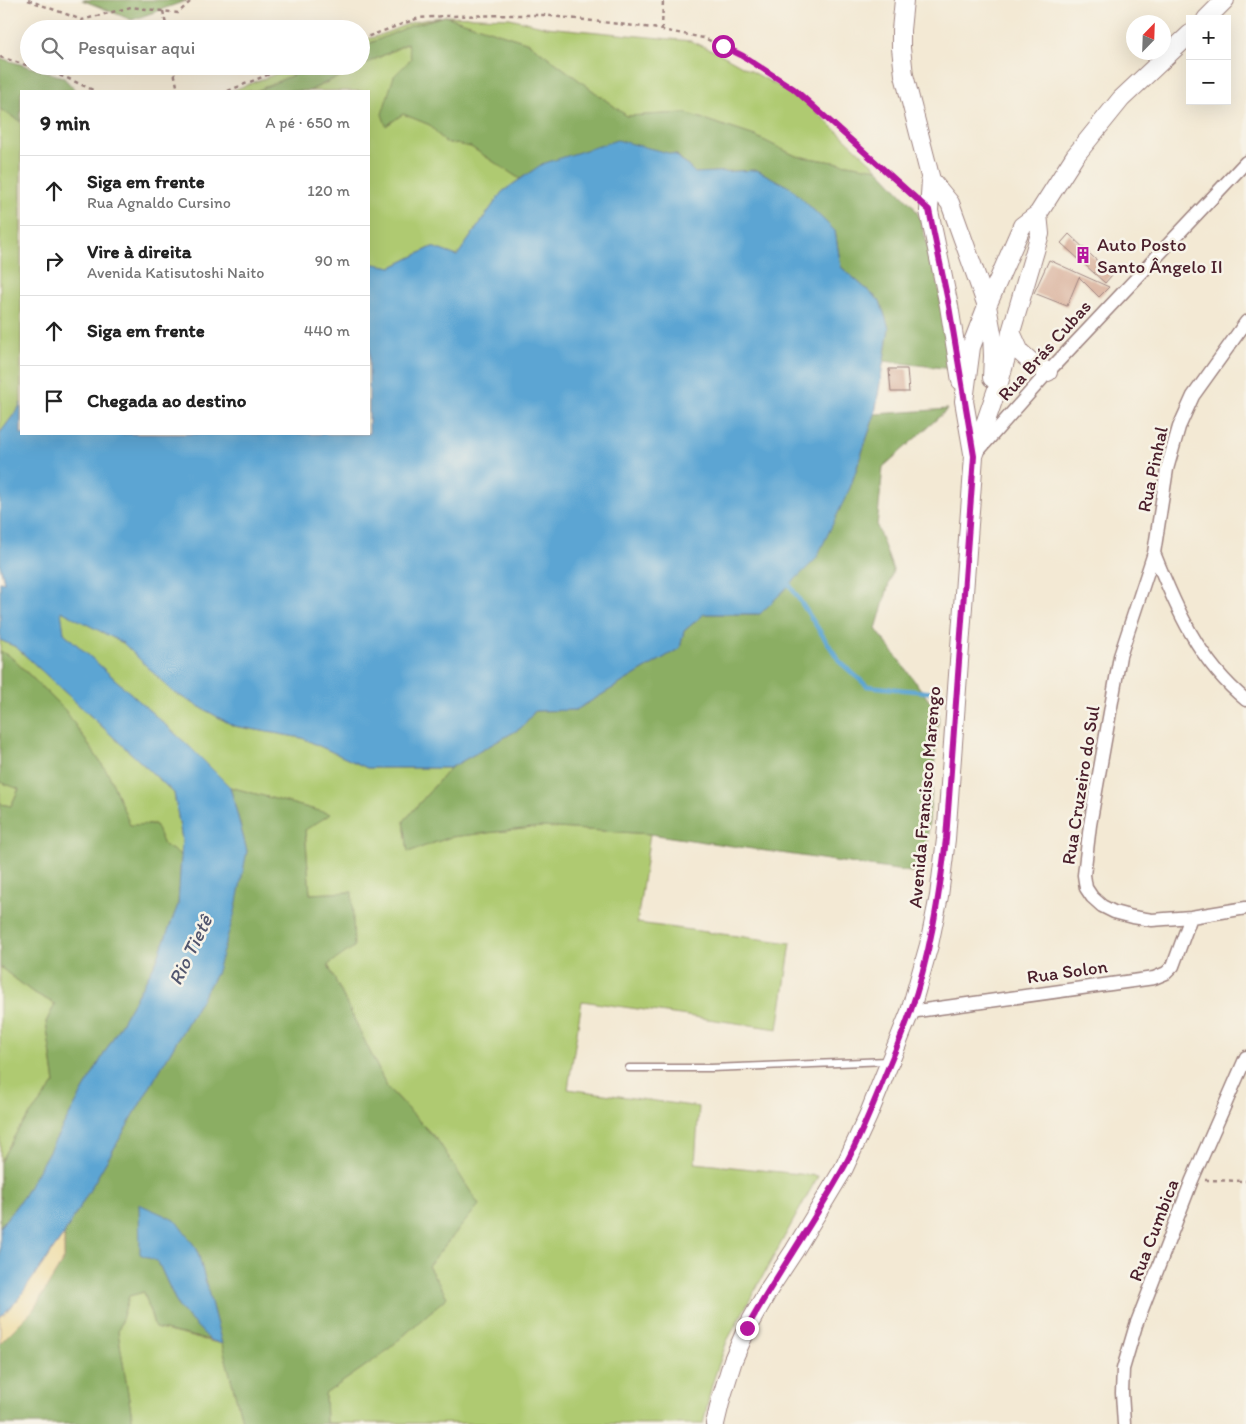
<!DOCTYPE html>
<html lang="pt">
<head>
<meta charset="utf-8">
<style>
	:root { --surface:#fff; --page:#f6f6f6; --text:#222; --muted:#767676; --line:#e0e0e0 }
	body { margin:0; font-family:Itim,sans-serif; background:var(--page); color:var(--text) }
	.controls { position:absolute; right:15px; top:15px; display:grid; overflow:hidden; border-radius:0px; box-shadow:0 5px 20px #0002 }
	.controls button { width:45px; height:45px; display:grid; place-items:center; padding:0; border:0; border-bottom:1px solid var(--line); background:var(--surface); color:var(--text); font:25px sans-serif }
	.compass { position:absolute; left:1126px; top:15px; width:45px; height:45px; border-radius:50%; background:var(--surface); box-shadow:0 5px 20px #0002; rotate:23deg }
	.stop { position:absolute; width:15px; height:15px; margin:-11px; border:4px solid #b5179e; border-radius:50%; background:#fff }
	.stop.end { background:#b5179e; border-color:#fff; box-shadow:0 1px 5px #0008 }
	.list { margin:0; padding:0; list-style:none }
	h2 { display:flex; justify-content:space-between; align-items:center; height:65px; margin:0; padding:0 20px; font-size:21px }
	h2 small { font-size:16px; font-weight:400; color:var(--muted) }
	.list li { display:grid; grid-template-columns:32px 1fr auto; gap:15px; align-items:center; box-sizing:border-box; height:70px; padding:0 20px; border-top:1px solid var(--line) }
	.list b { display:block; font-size:19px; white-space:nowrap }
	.list p { margin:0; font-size:16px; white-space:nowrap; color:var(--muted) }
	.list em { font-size:16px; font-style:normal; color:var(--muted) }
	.icon { flex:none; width:28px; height:28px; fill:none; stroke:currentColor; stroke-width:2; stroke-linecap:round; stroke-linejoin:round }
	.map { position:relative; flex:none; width:1246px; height:1424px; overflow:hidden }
	.search { position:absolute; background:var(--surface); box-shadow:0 5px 20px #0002; left:20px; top:20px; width:350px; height:55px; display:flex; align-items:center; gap:12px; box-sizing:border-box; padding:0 18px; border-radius:28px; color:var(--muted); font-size:19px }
	.panel { position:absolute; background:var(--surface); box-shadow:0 5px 20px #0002; left:20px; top:90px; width:350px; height:345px; border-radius:0px }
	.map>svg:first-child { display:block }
	.green { fill:#afca71; stroke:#7c744e }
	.forest { fill:#8bae63; stroke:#6a6647 }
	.sand { fill:#eeda9e; stroke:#9c7c64 }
	.water { fill:#5ba5d3; stroke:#52627f }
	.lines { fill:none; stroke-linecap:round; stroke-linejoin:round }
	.stream { stroke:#5ba5d3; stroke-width:4.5 }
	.building { fill:#d19f87 }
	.lane-casing { stroke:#9e8480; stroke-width:9 }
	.street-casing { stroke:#9e8480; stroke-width:15 }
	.secondary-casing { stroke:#9e8480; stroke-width:20 }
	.path { stroke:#9e8480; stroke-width:2.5; stroke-dasharray:4 4; stroke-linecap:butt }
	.lane { stroke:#fff; stroke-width:6 }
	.street { stroke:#fff; stroke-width:12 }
	.secondary { stroke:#fff; stroke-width:18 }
	.route { stroke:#b5179e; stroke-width:6 }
	.labels { text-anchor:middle; stroke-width:5; stroke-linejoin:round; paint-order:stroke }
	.poi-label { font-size:19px; fill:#4a1f2b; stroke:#f7f3e8; text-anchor:start }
	.street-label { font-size:19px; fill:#4a1f2b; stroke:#f7f3e8 }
	.water-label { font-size:20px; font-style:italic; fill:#51556e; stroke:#f7f3e8 }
</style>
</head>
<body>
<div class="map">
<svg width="1246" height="1424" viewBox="0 0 1246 1424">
	<rect width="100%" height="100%" fill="#f7f3e8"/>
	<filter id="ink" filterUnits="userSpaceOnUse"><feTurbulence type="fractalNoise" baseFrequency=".02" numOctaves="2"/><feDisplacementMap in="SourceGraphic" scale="10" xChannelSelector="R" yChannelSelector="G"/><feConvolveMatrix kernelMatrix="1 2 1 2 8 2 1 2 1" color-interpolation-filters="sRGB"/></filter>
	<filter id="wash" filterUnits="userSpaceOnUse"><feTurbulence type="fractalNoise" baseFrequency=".0096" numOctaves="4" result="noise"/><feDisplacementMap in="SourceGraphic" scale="20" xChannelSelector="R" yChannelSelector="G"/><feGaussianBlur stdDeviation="1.12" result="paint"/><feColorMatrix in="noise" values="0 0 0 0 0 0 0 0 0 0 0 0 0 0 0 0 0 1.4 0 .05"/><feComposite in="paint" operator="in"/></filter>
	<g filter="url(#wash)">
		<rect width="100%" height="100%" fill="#f3e9d4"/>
		<path class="green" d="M445,16L413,25L361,47V41L378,36L413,22L445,16L510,18L546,27L691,41L717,52L805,101L878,169L796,156L755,136L685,113L627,116L529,43Z
			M409,43L411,59L394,76L386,125L403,114L430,125L445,142L471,147L520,179L502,192L457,256L432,247L392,267L369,263V91H309Z
			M297,66H314L256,91H231Z
			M0,109L21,122V403L18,409L0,433Z
			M60,610L123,643L173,692L234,726L302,738L367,768H450L404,821L408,852L451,837L541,827L650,834L637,923L791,943L778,1029L582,1001L568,1089L699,1107L695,1163L818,1176L727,1341L712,1384L703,1424L326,1423L325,1394L384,1353L447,1297L428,1266L439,1142L387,1087L328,965L352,892L310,894L305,829L330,814L230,787L191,748L64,633Z
			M0,640L16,647L174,793L182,840L181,855L164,845L154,824L130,826L109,775L65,710L11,657L0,651Z
			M0,782L19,788L11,806L0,804Z
			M0,967L31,991L55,1004L46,1022L55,1083L18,1130L0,1162Z
			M144,1292L155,1328L222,1344L243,1424H133L118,1332L129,1296Z"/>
		<path class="forest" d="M82,0H188L132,20Z
			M445,16L529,43L627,116L685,113L755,136L796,156L878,169L913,206L919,216L936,273L952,369L884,361L889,328L880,301L841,267L835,231L791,189L757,170L695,173L676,154L543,164L520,179L471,147L445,142L430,125L403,114L386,126L382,114L394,76L411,59L408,43L361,66V47L413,25Z
			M0,58L63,77L76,91H21V122L0,109Z
			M314,66H360L309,91H256Z
			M948,409L883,467L877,526L893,570L876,629L939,714L924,874L650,834L541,827L451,837L408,852L404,821L450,768L521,728L535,711L576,710L680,648L684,631L704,614H760L850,488L875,414Z
			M0,651L11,657L65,710L109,775L130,825L155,824L164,845L181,855L178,905L156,962L23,1197L0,1227V1162L18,1130L55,1083L46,1022L55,1004L31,991L0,967V804L11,806L19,789L0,782Z
			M230,787L331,814L305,830L310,894L352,892L354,947L328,965L387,1087L439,1142L479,1205L428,1266L447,1297L384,1353L325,1394L326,1423L338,1424H243L197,1249L158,1262L179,1308L210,1340L155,1328L144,1292L129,1296L118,1332L133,1424H0V1343L33,1310L64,1259V1234L216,974L247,851Z"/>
		<path class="sand" d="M64,1234V1259L33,1310L0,1343V1317L16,1302Z"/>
		<path class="water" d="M617,140L676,155L695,173L757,170L791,188L835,231L841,267L880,301L889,328L875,414L850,488L816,559L760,614H704L684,631L680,648L576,710L535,711L521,728L450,768H367L302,738L234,726L173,692L123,643L61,611L64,633L191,748L230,787L247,851L235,912L216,974L64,1234L16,1302L0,1317V1227L23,1197L156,962L178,905L182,840L174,793L16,647L0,640V582H4L0,565V433L18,409L21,403V434H369V263L392,267L432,247L457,256L502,192L542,164Z
			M139,1204L175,1220L197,1249L222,1344L210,1340L179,1308L158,1262L140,1254Z"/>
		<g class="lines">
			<path class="stream" d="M787,581L840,662L867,686L935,693"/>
		</g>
		<g id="blocks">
			<path class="building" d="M1069,234L1112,275L1105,283L1061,243Z
				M1049,260L1080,274L1109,287L1099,297L1079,277L1067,306L1034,293Z
				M889,369H907L909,392H891Z"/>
		</g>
	</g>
	<g filter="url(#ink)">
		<use href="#blocks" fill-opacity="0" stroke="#9e8480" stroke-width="1"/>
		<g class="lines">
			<g class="lane-casing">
				<path id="lane" d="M629,1068H711L888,1061"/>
			</g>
			<g class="street-casing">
				<path id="street" d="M1246,322L1193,396L1179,427L1167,469L1154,553L1120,656L1090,825L1084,875L1086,888L1092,897L1102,906L1114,912L1133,917L1152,920L1191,917L1246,908
					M979,450L1048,372L1246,162
					M1154,553C1176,608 1199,662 1246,700
					M910,1012L1154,978L1166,973L1173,966L1191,917
					M1124,1424L1122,1393L1123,1369L1136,1325L1192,1180L1246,1057"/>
			</g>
			<g class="secondary-casing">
				<path id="secondary" d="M904,0L901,30V48L904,75L931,180L929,211L949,306L961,381
					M1206,19L1225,0
					M931,180L950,203L987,306L992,333L993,356L992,378
					M1011,332L1020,352L1029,360L1048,372
					M973,453L964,401L971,347L987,306L1022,226L1038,214L1075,156L1121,99L1190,34
					M715,1424L721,1399L733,1360L747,1328L769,1289L794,1251L844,1168L868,1116L910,1012L929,945L939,896L946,839L974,456L998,386L1007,354L1011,332L1040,234L1038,214"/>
			</g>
			<path class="path" d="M28,0L82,20L131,7L178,13L192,0
				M163,11L167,29
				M662,30L663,0
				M361,39L419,18L445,16L516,15H543L652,28L704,38L743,56L794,89L914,197
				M0,57L29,66
				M29,66L67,78L95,91
				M173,66L178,91
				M228,91L289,66
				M1205,1180L1246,1181"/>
			<use href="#lane" class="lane"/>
			<use href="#street" class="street"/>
			<use href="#secondary" class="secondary"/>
		</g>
	</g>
	<g class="lines" filter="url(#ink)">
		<path class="route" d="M723,46L743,56L794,89L929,210L949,306L974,456L946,839C939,898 930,956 910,1013C902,1036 891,1060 882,1083C870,1112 858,1142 843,1169C813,1223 777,1274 747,1328"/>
	</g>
	<defs>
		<g id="building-bare" transform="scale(1.35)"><path d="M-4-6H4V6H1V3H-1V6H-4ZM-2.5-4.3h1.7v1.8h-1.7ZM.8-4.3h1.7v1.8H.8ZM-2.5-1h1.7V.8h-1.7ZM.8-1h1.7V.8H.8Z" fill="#b5179e" stroke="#f7f3e8" stroke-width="2.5" paint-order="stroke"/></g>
	</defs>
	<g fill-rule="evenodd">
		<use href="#building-bare" x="1083" y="255"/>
	</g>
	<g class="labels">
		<g class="poi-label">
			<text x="1097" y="251">Auto Posto<tspan x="1097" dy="22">Santo Ângelo II</tspan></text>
		</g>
		<g class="street-label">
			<text transform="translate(1044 350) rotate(-48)" y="7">Rua Brás Cubas</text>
			<text transform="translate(1152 469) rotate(-78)" y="7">Rua Pinhal</text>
			<text transform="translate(1080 785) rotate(-81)" y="7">Rua Cruzeiro do Sul</text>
			<text transform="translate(924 797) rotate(-85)" y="7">Avenida Francisco Marengo</text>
			<text transform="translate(1067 971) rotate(-8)" y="7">Rua Solon</text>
			<text transform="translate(1153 1230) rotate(-69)" y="7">Rua Cumbica</text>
		</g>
		<g class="water-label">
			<text transform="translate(190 950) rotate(-64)" y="7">Rio Tietê</text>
		</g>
	</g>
</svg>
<div class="controls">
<button>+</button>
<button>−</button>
</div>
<svg class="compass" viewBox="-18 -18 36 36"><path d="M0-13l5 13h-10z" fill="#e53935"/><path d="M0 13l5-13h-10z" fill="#767676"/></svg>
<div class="stop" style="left:723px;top:46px"></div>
<div class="stop end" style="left:747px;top:1328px"></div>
<div class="search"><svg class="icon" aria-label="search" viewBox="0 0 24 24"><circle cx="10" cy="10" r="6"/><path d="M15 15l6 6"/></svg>Pesquisar aqui</div>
<section class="panel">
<h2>9 min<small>A pé · 650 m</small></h2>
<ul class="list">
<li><svg class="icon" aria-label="ahead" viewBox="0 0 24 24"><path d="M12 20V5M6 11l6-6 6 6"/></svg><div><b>Siga em frente</b><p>Rua Agnaldo Cursino</p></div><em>120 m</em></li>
<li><svg class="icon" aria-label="right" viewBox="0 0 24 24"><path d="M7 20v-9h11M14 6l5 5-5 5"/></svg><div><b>Vire à direita</b><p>Avenida Katisutoshi Naito</p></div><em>90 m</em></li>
<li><svg class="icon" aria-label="ahead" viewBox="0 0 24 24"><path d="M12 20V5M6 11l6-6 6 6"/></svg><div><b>Siga em frente</b></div><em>440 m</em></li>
<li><svg class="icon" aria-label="arrive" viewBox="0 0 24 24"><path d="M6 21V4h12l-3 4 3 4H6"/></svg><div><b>Chegada ao destino</b></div></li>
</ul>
</section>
</div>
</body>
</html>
